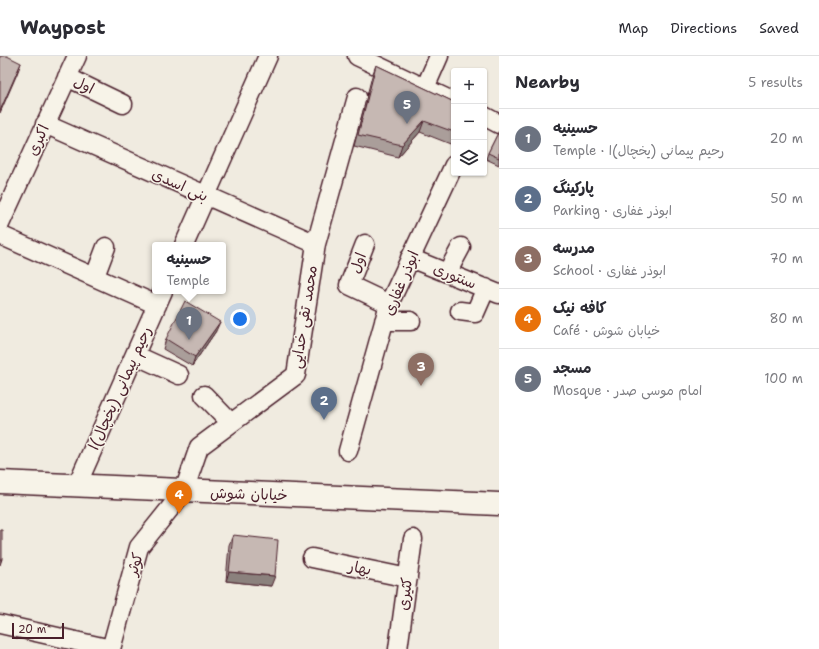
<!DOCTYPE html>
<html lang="en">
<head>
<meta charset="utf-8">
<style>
	:root { --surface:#fff; --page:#f2f2f3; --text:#2b2b33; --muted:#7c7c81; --line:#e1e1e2; --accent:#1f6fb2 }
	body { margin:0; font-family:"Shantell Sans","Playpen Sans Arabic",sans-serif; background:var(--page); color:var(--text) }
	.controls { position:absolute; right:12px; top:12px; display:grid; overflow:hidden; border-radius:4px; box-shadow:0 1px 3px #0004 }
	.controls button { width:36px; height:36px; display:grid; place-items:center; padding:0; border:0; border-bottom:1px solid var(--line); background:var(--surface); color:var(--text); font:20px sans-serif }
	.scale { position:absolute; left:12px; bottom:10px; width:52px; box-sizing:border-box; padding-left:4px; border:2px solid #4a1f2b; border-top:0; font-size:11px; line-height:14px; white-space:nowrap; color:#4a1f2b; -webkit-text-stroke:3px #f7f3e8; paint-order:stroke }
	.you { position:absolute; left:240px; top:263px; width:14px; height:14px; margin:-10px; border:3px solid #fff; border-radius:50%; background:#1a73e8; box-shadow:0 0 0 6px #1a73e833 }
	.badge { display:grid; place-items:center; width:26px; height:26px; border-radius:50%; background:var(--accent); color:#fff; font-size:13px; font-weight:700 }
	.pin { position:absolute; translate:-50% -33px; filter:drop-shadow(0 1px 2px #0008) }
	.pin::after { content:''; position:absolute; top:21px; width:14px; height:12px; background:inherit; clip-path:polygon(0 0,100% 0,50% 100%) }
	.popup { position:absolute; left:152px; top:186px; width:74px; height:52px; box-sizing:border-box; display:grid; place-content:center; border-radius:4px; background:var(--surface); filter:drop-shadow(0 1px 3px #0005); font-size:13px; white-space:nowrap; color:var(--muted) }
	.popup b { font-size:15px; color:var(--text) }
	.popup::after { content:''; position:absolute; left:50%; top:100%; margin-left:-8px; border:8px solid transparent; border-top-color:var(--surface) }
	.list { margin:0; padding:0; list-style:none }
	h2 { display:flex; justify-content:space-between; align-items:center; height:52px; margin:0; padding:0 16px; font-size:17px }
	h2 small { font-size:13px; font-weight:400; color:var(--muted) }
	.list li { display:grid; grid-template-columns:26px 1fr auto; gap:12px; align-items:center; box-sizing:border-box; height:60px; padding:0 16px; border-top:1px solid var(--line) }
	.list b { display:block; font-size:15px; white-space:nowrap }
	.list p { margin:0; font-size:13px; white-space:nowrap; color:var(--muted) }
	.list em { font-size:13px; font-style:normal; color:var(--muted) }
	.icon { flex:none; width:22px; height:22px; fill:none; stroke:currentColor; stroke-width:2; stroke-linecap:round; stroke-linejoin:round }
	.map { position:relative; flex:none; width:499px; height:593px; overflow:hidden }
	header { display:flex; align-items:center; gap:24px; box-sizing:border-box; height:56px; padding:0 20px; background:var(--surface); border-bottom:1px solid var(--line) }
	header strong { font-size:19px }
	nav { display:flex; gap:22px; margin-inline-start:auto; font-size:14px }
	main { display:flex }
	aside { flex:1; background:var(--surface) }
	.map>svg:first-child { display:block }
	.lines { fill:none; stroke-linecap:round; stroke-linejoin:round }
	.minor-casing { stroke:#4a1f2b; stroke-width:21 }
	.major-casing { stroke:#4a1f2b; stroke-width:25 }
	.minor { stroke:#f7f3e8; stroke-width:18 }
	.major { stroke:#f7f3e8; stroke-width:22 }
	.wall { fill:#aa9e9a; stroke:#4a1f2b }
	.shaded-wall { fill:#8b817d; stroke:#4a1f2b }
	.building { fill:#c6b8b3; stroke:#4a1f2b }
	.labels { text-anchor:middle; stroke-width:3; stroke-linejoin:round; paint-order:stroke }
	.street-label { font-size:15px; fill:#4a1f2b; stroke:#f7f3e8 }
</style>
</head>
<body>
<header>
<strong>Waypost</strong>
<nav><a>Map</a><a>Directions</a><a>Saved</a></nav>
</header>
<main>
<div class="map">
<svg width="499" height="593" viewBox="0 0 499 593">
	<rect width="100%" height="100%" fill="#f0ebe0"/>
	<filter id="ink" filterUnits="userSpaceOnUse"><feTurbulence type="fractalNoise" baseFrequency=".025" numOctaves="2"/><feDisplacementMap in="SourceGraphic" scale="8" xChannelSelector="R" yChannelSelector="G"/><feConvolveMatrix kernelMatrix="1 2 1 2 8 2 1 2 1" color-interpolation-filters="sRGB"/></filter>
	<g filter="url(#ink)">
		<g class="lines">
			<g class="minor-casing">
				<path id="minor" d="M357,0L454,46
					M67,21L123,48
					M425,32L439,0
					M484,60L499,68
					M45,68L316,188
					M0,168L77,0
					M0,179L157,249
					M365,188L349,229L389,248
					M184,189L268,0
					M410,202L499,238
					M447,217L461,191
					M95,220L106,191
					M460,255L475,257L486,232
					M384,265H411
					M135,299L179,319
					M204,339L231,367
					M348,395L389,248L454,109
					M77,429L163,235
					M312,502L408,522
					M0,568L111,593
					M111,593L139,491L184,435L199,391L296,319L316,188L357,41
					M398,593L413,483"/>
			</g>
			<g class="major-casing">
				<path id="major" d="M0,426L499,448"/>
			</g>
			<use href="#minor" class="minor"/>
			<use href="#major" class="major"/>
		</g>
		<path class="wall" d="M376,9L454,46V86L453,89L420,76L398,101L354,90L372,20Z
			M499,75V109L486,103L488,97Z
			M216,275L192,310L163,293L166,283Z
			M233,479L271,530L226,525L229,489Z"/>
		<path class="shaded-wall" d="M21,7L17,18L0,57V55Z
			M424,65L420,76L398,101L402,89Z
			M220,266L216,275L192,310L195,301Z
			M0,503H2L0,509Z
			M229,516L275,520L271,530L226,525Z"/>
		<path class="building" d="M0,0H7L21,7L0,55Z
			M376,9L454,46V76L424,65L402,89L358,79Z
			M499,75V102L488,97Z
			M185,245L220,266L195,301L166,283Z
			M0,474H2V503H0Z
			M233,479L278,484L275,520L229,516Z"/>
	</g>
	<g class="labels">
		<g class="street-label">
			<text transform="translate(84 29) rotate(26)" y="5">اول</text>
			<text transform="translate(38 84) rotate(-66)" y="5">اکبری</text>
			<text transform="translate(180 129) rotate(24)" y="5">بنی اسدی</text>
			<text transform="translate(358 207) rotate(-69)" y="5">اول</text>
			<text transform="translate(455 220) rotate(22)" y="5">سنتوری</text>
			<text transform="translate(401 227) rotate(-67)" y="5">ابوذر غفاری</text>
			<text transform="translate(304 261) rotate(-81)" y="5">محمد تقی خدایی</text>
			<text transform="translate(120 332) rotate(-66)" y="5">رحیم پیمانی (یخچال)ا</text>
			<text transform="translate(249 438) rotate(2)" y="5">خیابان شوش</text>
			<text transform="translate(135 508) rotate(-73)" y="5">کوثر</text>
			<text transform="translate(360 512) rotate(11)" y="5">بهار</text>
			<text transform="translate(405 538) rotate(-82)" y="5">کثیری</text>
		</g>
	</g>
</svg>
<div class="controls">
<button>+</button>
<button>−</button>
<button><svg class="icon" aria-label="layers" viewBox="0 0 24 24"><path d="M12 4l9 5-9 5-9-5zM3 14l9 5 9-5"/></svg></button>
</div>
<div class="scale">20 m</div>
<div class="you"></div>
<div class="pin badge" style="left:189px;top:284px;background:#6b7280">1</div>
<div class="popup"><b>حسینیه</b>Temple</div>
<div class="pin badge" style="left:324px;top:364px;background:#5c6f8a">2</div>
<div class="pin badge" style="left:421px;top:330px;background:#8d6e63">3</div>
<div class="pin badge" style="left:179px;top:458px;background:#e8710a">4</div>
<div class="pin badge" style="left:407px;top:68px;background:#6b7280">5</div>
</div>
<aside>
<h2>Nearby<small>5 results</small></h2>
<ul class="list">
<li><span class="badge" style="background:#6b7280">1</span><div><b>حسینیه</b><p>Temple · رحیم پیمانی (یخچال)ا</p></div><em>20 m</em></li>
<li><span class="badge" style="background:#5c6f8a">2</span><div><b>پارکینگ</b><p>Parking · ابوذر غفاری</p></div><em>50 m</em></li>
<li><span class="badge" style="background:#8d6e63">3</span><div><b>مدرسه</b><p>School · ابوذر غفاری</p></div><em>70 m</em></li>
<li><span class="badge" style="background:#e8710a">4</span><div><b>کافه نیک</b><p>Café · خیابان شوش</p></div><em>80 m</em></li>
<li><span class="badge" style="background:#6b7280">5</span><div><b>مسجد</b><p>Mosque · امام موسی صدر</p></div><em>100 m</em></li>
</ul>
</aside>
</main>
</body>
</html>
